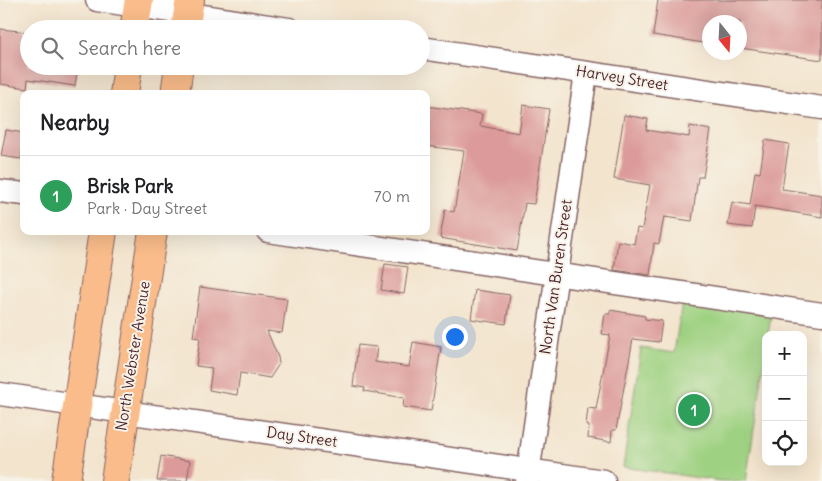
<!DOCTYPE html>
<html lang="en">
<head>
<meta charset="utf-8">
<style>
	:root { --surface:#fff; --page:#f6f6f6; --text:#202124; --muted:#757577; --line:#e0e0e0; --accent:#0f766e }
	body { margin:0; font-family:Delius,sans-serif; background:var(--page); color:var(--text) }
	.controls { position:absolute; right:15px; bottom:15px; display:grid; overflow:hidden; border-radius:10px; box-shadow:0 5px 20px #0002 }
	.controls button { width:45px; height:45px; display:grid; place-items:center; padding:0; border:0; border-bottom:1px solid var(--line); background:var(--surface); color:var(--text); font:25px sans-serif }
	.compass { position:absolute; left:702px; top:15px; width:45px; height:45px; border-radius:50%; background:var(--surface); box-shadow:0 5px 20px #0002; rotate:162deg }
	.you { position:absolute; left:454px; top:336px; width:18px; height:18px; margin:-12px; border:4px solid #fff; border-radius:50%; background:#1a73e8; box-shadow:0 0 0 8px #1a73e833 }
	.badge { display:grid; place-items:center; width:32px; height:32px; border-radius:50%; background:var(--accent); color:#fff; font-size:16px; font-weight:700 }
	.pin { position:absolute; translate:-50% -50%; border:2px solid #fff; box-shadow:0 1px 5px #0006 }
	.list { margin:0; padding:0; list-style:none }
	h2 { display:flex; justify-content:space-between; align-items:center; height:65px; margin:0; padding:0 20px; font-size:21px }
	h2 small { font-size:16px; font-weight:400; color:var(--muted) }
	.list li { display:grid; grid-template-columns:32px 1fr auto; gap:15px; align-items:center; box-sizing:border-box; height:80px; padding:0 20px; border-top:1px solid var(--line) }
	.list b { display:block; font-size:19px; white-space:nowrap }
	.list p { margin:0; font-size:16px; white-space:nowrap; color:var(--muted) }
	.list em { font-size:16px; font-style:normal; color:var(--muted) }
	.icon { flex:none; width:28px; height:28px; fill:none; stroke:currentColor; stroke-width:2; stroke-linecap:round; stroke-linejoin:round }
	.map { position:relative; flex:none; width:822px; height:481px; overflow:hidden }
	.search { position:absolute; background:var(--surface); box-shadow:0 5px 20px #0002; left:20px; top:20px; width:410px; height:55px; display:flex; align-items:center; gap:12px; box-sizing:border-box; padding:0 18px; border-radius:28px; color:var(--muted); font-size:19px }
	.panel { position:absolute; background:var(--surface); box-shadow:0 5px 20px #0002; left:20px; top:90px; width:410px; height:145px; border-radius:10px }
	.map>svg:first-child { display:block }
	.green { fill:#9ed181; stroke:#747856 }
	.building { fill:#dc9b9a }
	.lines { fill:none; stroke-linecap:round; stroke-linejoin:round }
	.minor-casing { stroke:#856464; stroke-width:25 }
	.major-casing { stroke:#856464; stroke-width:30 }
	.minor { stroke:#fff; stroke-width:22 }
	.major { stroke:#f9bc8a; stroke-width:28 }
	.labels { text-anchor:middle; stroke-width:4; stroke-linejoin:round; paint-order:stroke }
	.street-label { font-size:15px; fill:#4a1f2b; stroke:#f7f3e8 }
</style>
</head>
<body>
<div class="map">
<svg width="822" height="481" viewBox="0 0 822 481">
	<rect width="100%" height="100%" fill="#f7f3e8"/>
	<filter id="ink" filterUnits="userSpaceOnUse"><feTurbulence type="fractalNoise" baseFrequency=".02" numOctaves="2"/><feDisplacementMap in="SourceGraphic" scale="10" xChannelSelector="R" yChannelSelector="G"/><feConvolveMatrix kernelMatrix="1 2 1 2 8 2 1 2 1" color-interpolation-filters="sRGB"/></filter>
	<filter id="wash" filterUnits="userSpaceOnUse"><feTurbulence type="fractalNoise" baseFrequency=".0096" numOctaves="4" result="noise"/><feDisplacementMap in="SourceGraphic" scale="20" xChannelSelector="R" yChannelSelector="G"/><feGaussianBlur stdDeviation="1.12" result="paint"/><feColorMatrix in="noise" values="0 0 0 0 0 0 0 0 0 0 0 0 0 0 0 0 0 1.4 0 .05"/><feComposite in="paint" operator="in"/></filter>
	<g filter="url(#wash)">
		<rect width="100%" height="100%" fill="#f3e4cd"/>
		<path class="green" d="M683,297L772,310L768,335H766V352L746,481H721L623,467L641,348L674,353Z"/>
		<g id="blocks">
			<path class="building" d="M658,0H822V60L740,48V22H710V44L653,35Z
				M0,29L29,32V66H78L75,86L28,79L27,88L0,84Z
				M523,105L549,109L534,204L525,203L517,251L440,238L445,210L454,212L464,151L426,146V106L482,114L480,126L519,133Z
				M624,115L648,119L646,130L689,137L690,126L711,130L703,177H698L692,221L664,217L659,244L654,243L650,275L614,270L618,241L634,244L637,228L642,229L650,185L614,179Z
				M6,130L24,133L21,159L1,156Z
				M765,140L789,144L782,189L822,195V217L755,206L752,228L728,225L732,202L750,205L755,172L760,173Z
				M385,264L408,267L404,294L381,290Z
				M200,287L287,299L282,333L267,331L278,357L279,364L270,378L240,373L237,395L209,390L212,368L196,366L200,338L193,337Z
				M475,290L510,295L506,324L471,319Z
				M610,310L645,316V319L662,321L659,342L633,339L616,430H612L611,442L588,438L589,426L586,425L588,408L596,409L610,335L602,334L605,314H610Z
				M413,342L441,347L431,411L403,407L404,398L364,391L365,388L353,386L358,345L377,347L375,362L409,367Z
				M161,456L190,461L187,481H157Z"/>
		</g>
	</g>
	<g filter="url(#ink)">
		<use href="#blocks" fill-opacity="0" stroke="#856464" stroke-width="1"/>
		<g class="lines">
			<g class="minor-casing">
				<path id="minor" d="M97,0L289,29
					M421,48L822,108
					M0,191L24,194
					M268,231L822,314
					M0,394L604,481
					M527,481L586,73"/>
			</g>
			<g class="major-casing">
				<path id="major" d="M134,29L139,0
					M185,29L190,0
					M124,94L128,66
					M175,94L179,66
					M66,481L103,231
					M115,481L153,231"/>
			</g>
			<use href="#minor" class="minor"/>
			<use href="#major" class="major"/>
		</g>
	</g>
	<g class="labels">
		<g class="street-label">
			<text transform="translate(622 78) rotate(9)" y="5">Harvey Street</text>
			<text transform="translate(556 277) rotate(-82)" y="5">North Van Buren Street</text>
			<text transform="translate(133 356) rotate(-81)" y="5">North Webster Avenue</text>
			<text transform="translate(302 437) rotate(8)" y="5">Day Street</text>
		</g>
	</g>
</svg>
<div class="controls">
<button>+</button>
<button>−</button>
<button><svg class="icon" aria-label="locate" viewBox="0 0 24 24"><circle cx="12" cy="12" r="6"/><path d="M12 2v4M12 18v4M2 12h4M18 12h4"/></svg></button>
</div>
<svg class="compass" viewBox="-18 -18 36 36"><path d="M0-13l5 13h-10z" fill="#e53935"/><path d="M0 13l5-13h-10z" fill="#757577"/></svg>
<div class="you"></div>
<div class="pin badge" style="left:694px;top:410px;background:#2e9e5b">1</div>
<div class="search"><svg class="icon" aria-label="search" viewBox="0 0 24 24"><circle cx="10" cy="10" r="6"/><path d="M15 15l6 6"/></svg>Search here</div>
<section class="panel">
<h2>Nearby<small></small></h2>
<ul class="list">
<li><span class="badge" style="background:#2e9e5b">1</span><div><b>Brisk Park</b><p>Park · Day Street</p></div><em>70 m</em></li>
</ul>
</section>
</div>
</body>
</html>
